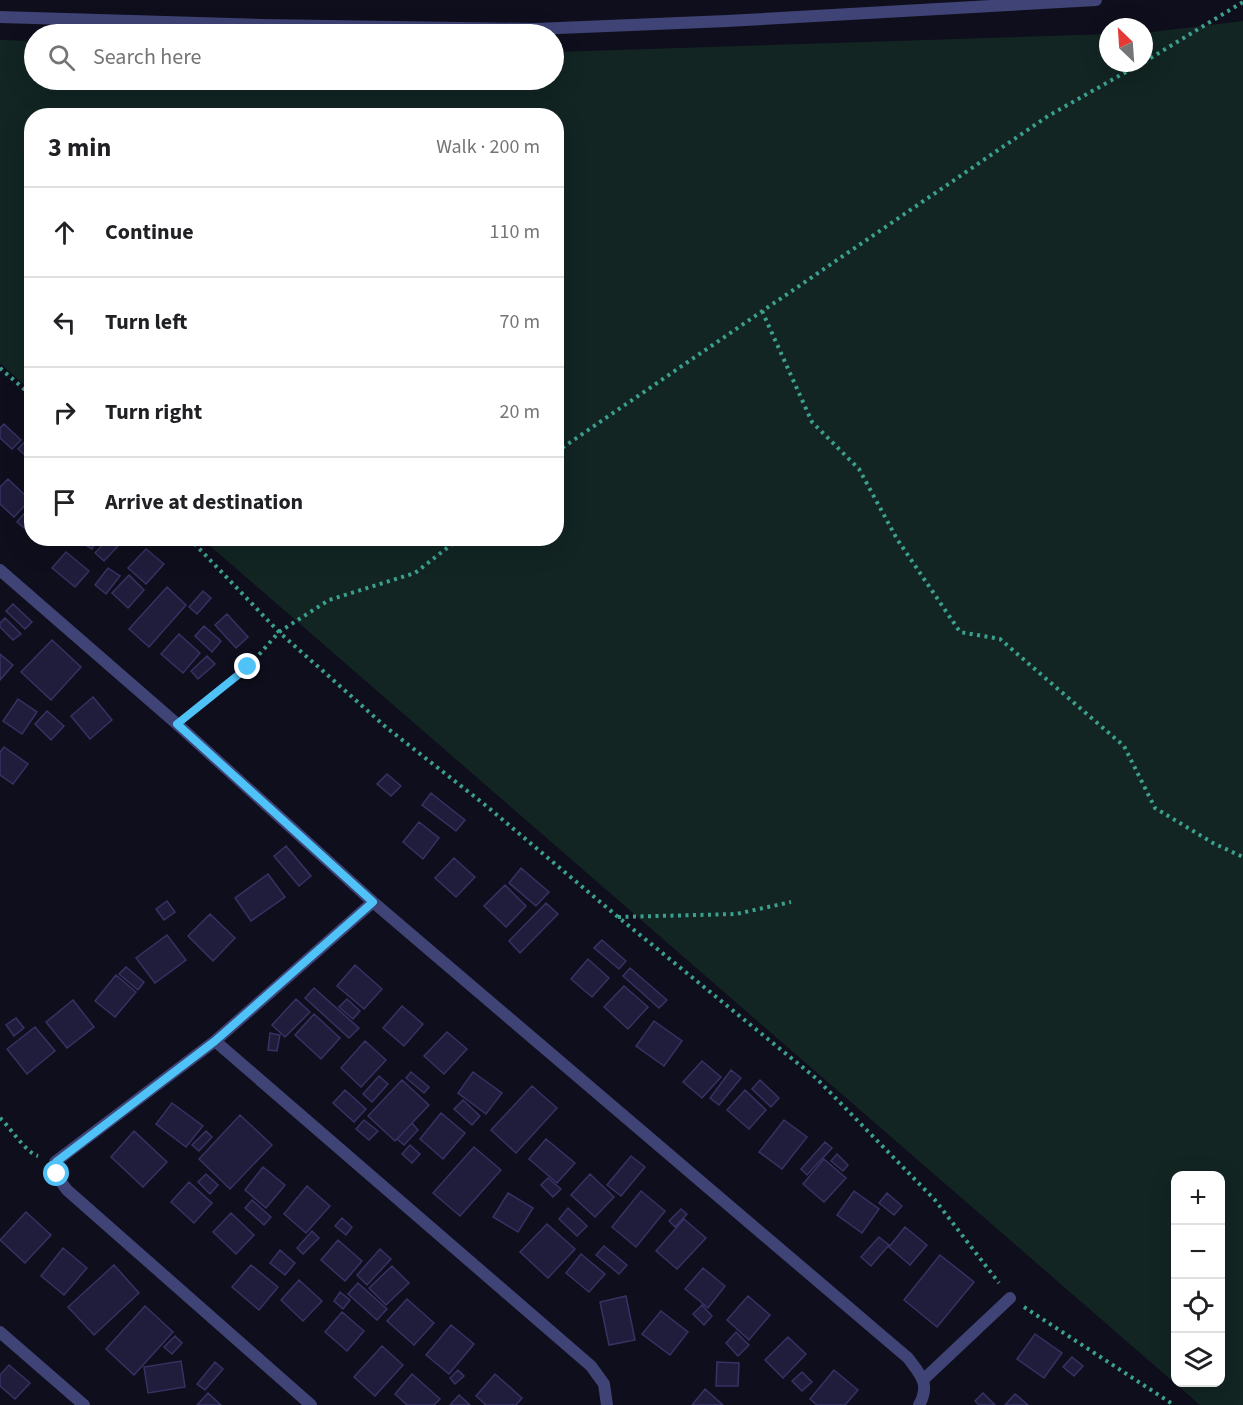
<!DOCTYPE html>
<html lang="en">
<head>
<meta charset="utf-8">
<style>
	:root { --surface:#fff; --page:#f6f6f6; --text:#202124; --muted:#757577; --line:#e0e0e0 }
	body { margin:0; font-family:"Source Sans 3",sans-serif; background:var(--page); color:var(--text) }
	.controls { position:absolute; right:18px; bottom:18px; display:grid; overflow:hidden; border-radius:12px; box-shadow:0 6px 24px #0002 }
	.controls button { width:54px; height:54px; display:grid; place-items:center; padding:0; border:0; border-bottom:2px solid var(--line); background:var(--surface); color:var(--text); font:30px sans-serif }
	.compass { position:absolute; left:1099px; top:18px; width:54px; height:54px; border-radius:50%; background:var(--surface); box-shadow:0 6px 24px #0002; rotate:335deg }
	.stop { position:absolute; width:18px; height:18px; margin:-14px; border:4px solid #4fc3f7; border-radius:50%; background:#fff }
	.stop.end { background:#4fc3f7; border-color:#fff; box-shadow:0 2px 6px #0008 }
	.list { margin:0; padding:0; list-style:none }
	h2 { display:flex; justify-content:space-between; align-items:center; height:78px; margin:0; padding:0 24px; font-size:26px }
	h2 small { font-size:20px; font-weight:400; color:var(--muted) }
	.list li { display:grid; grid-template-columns:39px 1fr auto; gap:18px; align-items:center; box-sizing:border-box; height:90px; padding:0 24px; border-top:2px solid var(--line) }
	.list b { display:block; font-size:22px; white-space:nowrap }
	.list em { font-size:20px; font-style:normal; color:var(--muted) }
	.icon { flex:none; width:33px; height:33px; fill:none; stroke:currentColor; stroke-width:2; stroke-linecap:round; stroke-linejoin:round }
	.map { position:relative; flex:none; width:1243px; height:1405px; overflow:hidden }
	.search { position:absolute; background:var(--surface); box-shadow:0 6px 24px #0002; left:24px; top:24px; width:540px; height:66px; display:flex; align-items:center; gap:15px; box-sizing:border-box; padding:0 21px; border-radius:33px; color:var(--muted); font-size:22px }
	.panel { position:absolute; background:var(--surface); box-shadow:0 6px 24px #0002; left:24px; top:108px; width:540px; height:438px; border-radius:24px }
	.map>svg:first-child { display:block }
	.green { fill:#122522; fill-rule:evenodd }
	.building { fill:#1f1d3b; stroke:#363264; stroke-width:1.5 }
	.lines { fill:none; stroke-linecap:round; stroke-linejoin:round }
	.path { stroke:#3ca08f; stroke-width:4; stroke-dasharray:3 4.5; stroke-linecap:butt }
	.minor { stroke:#3f4375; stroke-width:12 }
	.tertiary { stroke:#3f4375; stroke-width:12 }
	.route { stroke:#4fc3f7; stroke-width:8 }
</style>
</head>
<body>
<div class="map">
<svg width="1243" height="1405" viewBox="0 0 1243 1405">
	<rect width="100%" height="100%" fill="#0f0e1c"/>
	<path class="green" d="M1243,21V1405H1200L202,539L556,538V116H32L31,391L0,363V40L34,41V80H554V52L1108,34V63H1144V33ZM1176,1176H1220V1382H1176Z"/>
	<path class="building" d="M4,424L21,440L12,449L0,438V428Z
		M28,438L32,441V461L18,449Z
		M8,479L30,500L14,517L0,504V487Z
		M30,507L32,509V529L29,532L17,522Z
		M81,538H98L92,549L79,541Z
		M109,538L118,546L104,561L95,553Z
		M146,549L164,564L146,584L128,568Z
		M66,552L89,571L75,587L52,568Z
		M108,568L120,576L106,594L95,585Z
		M129,575L144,590L128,608L112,593Z
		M167,587L186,605L149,647L129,629Z
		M203,591L211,598L197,614L189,607Z
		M13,604L32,622L25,629L6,611Z
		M227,614L248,637L236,648L215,625Z
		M5,618L21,634L13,640L0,627V623Z
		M204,626L221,641L212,652L195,636Z
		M179,634L200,653L183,673L161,654Z
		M52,640L81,667L51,700L21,672Z
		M0,654L13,665L0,680Z
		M207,656L215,664L198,679L191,671Z
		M93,697L112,720L90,739L71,716Z
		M18,699L37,712L22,734L3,721Z
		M47,711L64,726L51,740L35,724Z
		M4,747L28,764L13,784L0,775V752Z
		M387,774L401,786L391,796L377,784Z
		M431,793L465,820L456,831L422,805Z
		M419,822L439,838L423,859L403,842Z
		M286,846L311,876L299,886L274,856Z
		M454,858L475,877L456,897L435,878Z
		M521,868L549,892L536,906L509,883Z
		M268,874L285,897L251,921L235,898Z
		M505,885L526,906L506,927L484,906Z
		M167,901L175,912L164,920L156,909Z
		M546,903L558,914L520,953L509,941Z
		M210,914L235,938L213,961L188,936Z
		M167,935L186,960L155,983L136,958Z
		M602,940L626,961L619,969L594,948Z
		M588,959L609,978L592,997L571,979Z
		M355,965L382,989L364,1009L337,986Z
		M126,967L144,982L138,990L119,974Z
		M630,968L667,1000L659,1008L623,976Z
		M116,975L136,992L115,1017L95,1001Z
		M624,986L648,1007L628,1029L604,1007Z
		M314,988L359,1028L349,1038L305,998Z
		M296,999L310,1012L285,1037L272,1025Z
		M347,999L360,1011L353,1019L339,1007Z
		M73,1000L94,1027L67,1048L46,1022Z
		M402,1006L423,1024L404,1046L383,1028Z
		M314,1014L340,1038L321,1059L295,1035Z
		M16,1018L24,1028L14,1036L6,1025Z
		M654,1021L682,1041L664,1066L636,1046Z
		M35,1027L55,1051L27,1074L7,1049Z
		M447,1032L467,1049L444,1074L424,1056Z
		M270,1033L280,1035L277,1051L268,1050Z
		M365,1041L386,1060L361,1087L341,1068Z
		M702,1061L721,1077L702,1098L683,1082Z
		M731,1070L741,1078L719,1105L710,1098Z
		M411,1072L429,1087L424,1093L406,1078Z
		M473,1072L502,1093L486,1114L458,1093Z
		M379,1076L388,1084L372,1102L363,1094Z
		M402,1080L429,1105L395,1141L368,1116Z
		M760,1080L779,1098L771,1107L752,1089Z
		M532,1086L557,1108L516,1153L491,1130Z
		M345,1090L366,1109L354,1122L333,1103Z
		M745,1090L766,1110L749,1129L727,1110Z
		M463,1100L480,1116L472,1125L454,1109Z
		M172,1103L203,1126L186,1147L156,1124Z
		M441,1113L465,1133L443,1159L420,1139Z
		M240,1115L272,1145L230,1189L199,1159Z
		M364,1120L378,1131L369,1140L356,1129Z
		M784,1120L807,1137L782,1169L759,1152Z
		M412,1123L418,1130L404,1145L397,1139Z
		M134,1131L167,1162L143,1187L111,1157Z
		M206,1131L212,1137L199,1151L192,1145Z
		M546,1139L575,1163L557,1183L529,1159Z
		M825,1142L832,1148L807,1175L801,1169Z
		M410,1145L420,1154L412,1163L402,1154Z
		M474,1147L501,1170L460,1216L433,1193Z
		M837,1154L848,1165L843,1171L831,1161Z
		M631,1156L645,1167L621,1196L607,1185Z
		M824,1159L846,1178L824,1202L803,1184Z
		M263,1167L285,1185L266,1208L245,1190Z
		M206,1174L218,1185L210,1194L198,1182Z
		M590,1174L614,1197L595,1217L571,1195Z
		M548,1178L561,1189L553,1197L541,1185Z
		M189,1182L212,1203L194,1223L171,1202Z
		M307,1186L330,1206L306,1233L284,1214Z
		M641,1191L665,1211L636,1247L612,1227Z
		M854,1191L879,1209L862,1233L837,1215Z
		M508,1193L533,1208L518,1232L493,1217Z
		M887,1193L902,1206L894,1215L879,1203Z
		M252,1200L271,1217L264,1225L245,1208Z
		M568,1208L587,1226L577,1236L559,1219Z
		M681,1209L687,1214L675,1227L669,1221Z
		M26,1212L51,1235L25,1263L0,1240Z
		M231,1213L254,1235L236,1254L213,1232Z
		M342,1218L352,1227L346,1235L335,1226Z
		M684,1219L706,1238L677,1269L656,1251Z
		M547,1224L575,1249L548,1278L520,1252Z
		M905,1227L927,1245L910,1265L889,1247Z
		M312,1231L319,1238L303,1254L297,1248Z
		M879,1237L889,1245L871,1266L861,1257Z
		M338,1240L362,1261L345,1281L321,1260Z
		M604,1246L627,1265L619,1274L596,1255Z
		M63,1248L87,1268L64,1295L41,1276Z
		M380,1249L391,1259L367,1285L357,1275Z
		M280,1250L295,1263L285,1275L270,1263Z
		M581,1254L605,1274L589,1292L566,1273Z
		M940,1255L974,1282L937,1327L904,1300Z
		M114,1265L139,1293L94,1335L68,1307Z
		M251,1265L278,1287L259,1310L232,1287Z
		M392,1266L409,1283L386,1305L369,1288Z
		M703,1268L725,1286L708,1308L685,1289Z
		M299,1280L322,1301L303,1321L281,1300Z
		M358,1283L387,1309L377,1320L348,1294Z
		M340,1292L350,1300L343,1309L334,1301Z
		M626,1296L635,1340L609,1345L600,1302Z
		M748,1296L770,1315L749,1340L727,1320Z
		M407,1299L434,1323L414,1345L387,1321Z
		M702,1305L712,1316L704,1325L693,1314Z
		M145,1306L173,1332L134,1375L106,1349Z
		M661,1311L688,1332L670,1355L642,1334Z
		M342,1312L364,1331L347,1351L325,1332Z
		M451,1325L474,1344L449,1374L426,1355Z
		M736,1332L749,1345L738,1356L726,1343Z
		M1035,1334L1062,1353L1044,1378L1017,1359Z
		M175,1336L182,1343L172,1354L164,1347Z
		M788,1337L806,1354L783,1378L765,1360Z
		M382,1346L403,1365L375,1396L354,1377Z
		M1072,1357L1083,1366L1074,1376L1063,1367Z
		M181,1361L185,1387L148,1393L144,1367Z
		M215,1362L223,1369L205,1390L197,1384Z
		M717,1362L739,1363L738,1386H716Z
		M9,1365L30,1383L15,1399L0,1386V1375Z
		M458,1370L464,1376L455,1384L450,1378Z
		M834,1370L858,1390L845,1405H817L810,1399Z
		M802,1372L812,1382L802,1391L792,1381Z
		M412,1374L440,1399L434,1405H407L395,1394Z
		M495,1374L522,1398L516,1405H486L476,1396Z
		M705,1389L723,1405H692Z
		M208,1393L221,1405H197Z
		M983,1393L995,1405H979L975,1401Z
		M1015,1394L1028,1405H1005Z
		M459,1395L470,1405H450Z"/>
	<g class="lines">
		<path class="path" d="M1144,62L1243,2
			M762,311L812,422L859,469L897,539L960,632L1000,639L1124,746L1155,808L1213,843L1243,857
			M0,368L32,396
			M556,452L1048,116L1142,63
			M189,538L279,632L387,728L484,804L618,917L817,1079L935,1200L999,1283
			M191,713L248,667L279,632L329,600L415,573L460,538
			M618,917L736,914L791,902
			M0,1118C11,1128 25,1152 38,1156
			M1024,1307L1174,1405"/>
		<path class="minor" d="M0,570L177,724L373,902L908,1358C920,1374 931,1384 919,1405
			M215,1041L591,1366L604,1384L607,1405
			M0,1332L84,1405
			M924,1379L1010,1298
			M311,1405L67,1190L58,1178L55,1162L215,1041L373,902"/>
		<path class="tertiary" d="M0,17L263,25L535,29L727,21L1096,0"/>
	</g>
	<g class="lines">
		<path class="route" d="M57,1174L56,1162L215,1041L373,902L177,724L248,667"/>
	</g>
</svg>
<div class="controls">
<button>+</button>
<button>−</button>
<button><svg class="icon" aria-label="locate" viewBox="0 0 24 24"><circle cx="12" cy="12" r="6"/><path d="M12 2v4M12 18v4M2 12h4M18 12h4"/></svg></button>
<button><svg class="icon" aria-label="layers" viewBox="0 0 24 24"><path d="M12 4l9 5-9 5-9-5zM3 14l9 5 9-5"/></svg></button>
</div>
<svg class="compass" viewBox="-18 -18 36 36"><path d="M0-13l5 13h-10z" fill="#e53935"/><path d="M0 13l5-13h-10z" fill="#757577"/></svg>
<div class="stop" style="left:57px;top:1174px"></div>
<div class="stop end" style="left:248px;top:667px"></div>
<div class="search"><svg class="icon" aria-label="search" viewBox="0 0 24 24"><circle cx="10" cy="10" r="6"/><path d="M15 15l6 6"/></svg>Search here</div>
<section class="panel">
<h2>3 min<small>Walk · 200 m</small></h2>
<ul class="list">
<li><svg class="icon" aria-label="ahead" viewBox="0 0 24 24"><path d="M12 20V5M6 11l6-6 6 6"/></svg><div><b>Continue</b></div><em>110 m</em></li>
<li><svg class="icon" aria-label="left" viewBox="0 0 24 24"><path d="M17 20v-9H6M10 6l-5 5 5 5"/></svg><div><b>Turn left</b></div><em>70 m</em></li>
<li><svg class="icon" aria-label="right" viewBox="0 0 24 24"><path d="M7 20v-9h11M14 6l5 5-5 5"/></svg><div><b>Turn right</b></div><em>20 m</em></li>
<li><svg class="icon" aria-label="arrive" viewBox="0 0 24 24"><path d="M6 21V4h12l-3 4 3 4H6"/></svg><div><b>Arrive at destination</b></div></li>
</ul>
</section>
</div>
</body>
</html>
